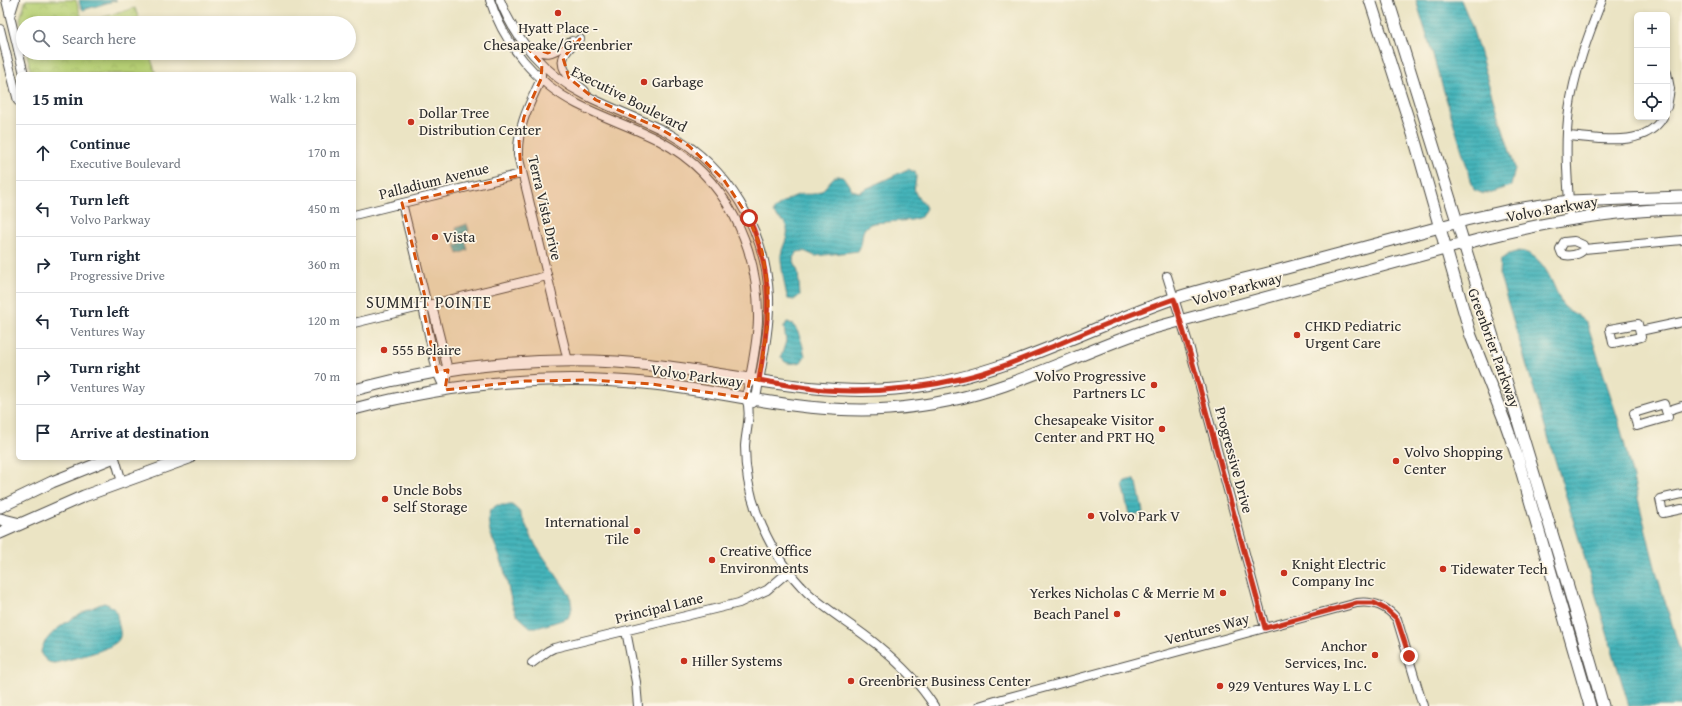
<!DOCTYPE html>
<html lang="en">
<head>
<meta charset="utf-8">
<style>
	:root { --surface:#fff; --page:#f6f6f7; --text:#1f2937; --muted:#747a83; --line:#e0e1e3 }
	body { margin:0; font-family:"Gentium Book Plus",serif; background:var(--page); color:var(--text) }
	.controls { position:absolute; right:12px; top:12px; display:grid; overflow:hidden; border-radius:6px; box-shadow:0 2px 6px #0003 }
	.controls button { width:36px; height:36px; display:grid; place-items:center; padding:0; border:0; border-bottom:1px solid var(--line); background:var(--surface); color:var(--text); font:20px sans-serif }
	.stop { position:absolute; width:12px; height:12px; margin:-9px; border:3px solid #c8321e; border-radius:50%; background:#fff }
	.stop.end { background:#c8321e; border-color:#fff; box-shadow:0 1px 4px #0008 }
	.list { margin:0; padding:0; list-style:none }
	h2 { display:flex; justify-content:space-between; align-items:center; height:52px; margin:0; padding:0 16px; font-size:17px }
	h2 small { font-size:13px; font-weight:400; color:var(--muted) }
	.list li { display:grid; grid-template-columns:26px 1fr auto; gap:12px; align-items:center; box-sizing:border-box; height:56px; padding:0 16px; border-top:1px solid var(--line) }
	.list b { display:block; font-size:15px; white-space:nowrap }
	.list p { margin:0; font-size:13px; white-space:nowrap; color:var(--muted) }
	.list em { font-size:13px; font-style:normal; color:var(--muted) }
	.icon { flex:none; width:22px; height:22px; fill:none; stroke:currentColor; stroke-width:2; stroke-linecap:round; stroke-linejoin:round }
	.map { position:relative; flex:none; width:1682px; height:706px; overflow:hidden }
	.search { position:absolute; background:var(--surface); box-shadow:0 2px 6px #0003; left:16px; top:16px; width:340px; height:44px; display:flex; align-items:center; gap:10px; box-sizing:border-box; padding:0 14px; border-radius:22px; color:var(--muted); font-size:15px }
	.panel { position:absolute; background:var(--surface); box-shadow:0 2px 6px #0003; left:16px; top:72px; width:340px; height:388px; border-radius:6px }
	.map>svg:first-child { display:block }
	.park { fill:url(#park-crowns); stroke:#717e50 }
	.water { fill:url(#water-rules); stroke:#387072 }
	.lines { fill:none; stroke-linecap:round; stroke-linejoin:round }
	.minor-casing { stroke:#484742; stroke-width:10 }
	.major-casing { stroke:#484742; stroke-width:13 }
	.minor { stroke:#fff; stroke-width:8 }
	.major { stroke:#fff; stroke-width:11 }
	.route { stroke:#c8321e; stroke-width:5 }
	.marked { fill:#d5540f; fill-opacity:0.2; stroke:#d5540f; stroke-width:3; stroke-dasharray:8 5; stroke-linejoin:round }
	.poi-dot { fill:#c8321e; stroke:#fcf5e5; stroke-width:1.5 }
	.labels { text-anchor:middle; stroke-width:3.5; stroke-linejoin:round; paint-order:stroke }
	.poi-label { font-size:15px; fill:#2b2b2b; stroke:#fcf5e5; text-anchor:start }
	.street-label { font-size:15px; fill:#2b2b2b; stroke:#fcf5e5 }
	.neighbourhood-label { font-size:16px; letter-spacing:1px; fill:#2b2b2b; stroke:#fcf5e5 }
</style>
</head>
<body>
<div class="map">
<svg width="1682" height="706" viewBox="0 0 1682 706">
	<defs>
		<pattern id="park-crowns" width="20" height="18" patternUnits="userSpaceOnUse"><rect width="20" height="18" fill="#b7d075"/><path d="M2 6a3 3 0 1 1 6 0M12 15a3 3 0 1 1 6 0" fill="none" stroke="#9eb365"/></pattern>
		<pattern id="water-rules" width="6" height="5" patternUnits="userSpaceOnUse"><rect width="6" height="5" fill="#44b4ba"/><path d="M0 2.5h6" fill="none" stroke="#399397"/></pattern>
	</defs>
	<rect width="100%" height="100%" fill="#fcf5e5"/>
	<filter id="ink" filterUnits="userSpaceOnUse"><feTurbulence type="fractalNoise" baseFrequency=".025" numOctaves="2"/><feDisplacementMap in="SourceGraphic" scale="8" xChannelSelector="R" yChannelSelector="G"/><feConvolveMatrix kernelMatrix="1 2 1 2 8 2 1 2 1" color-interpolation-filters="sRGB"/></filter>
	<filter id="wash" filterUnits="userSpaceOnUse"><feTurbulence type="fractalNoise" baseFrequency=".012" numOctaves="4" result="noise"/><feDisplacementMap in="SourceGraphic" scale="16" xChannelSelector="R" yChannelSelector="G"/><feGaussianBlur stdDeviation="0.9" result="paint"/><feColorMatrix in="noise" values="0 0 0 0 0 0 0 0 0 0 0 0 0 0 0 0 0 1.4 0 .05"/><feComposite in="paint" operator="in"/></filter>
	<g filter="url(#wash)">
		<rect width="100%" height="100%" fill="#ebe4c4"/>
		<path class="park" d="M26,0H76L83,23L135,8L140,23H23V33L20,19Z
			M27,53H149L156,74H31Z"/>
		<path class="water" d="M79,0H117L83,10L80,5Z
			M1416,0H1461L1471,24L1515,168L1511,186L1484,194L1474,190Z
			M908,169L915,172C918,179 913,185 915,192C917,199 924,201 926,208L921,217L912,220L873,223C857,229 866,239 858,251L815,256L804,251L797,252L793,258L798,272L800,295L794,300L788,299C786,295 780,260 781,255C782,246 789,238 787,228C786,220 776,219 773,212C776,206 791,197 798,195C805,193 813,196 819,192C826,189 832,176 837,176C845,175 848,185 852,190L859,192Z
			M467,224L469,231L463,233L468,250L458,254L455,244L460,245L456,228Z
			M1519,251C1545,254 1552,284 1562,304C1569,313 1580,314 1587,323L1619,422L1657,575L1682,657V706H1629L1499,273L1500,260L1509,254Z
			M787,322C798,323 803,346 805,356L801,362C793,364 785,365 781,357L786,341L784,327Z
			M1133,479L1137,483L1143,512L1142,514L1132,516L1129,514L1122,484L1125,481Z
			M497,505H512L519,511L536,546L570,595L572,608L568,618L540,627H530L516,614L512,604L503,565L490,532L488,519L490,510Z
			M104,603C114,606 117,611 118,621C119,627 122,634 119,639C114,650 67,660 55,663C48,663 45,660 41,654C40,633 86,609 104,603Z"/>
	</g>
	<g filter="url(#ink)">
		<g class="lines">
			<g class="minor-casing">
				<path id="minor" d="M6,0L24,74
					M490,0C504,44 536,83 577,104C604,118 633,127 660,141C726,176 759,247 758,320C757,346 751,372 746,398C752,413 746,430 745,446C745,473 751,501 762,526C773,551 788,574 808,593C829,612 854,626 876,644C898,662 919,682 934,706
					M500,0C515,40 546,75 585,95C612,109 642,119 670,134C728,167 766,230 769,297C770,331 761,366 756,399L753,403
					M10,16L15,0
					M0,29L18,101
					M580,39C576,43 571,45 568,50C553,67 573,81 585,91
					M528,47C550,58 553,52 572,41
					M1667,73L1670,89L1667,107
					M541,74V79C530,103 517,127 518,155L568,361
					M1568,136C1599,138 1644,149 1663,117
					M402,203L427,305L433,310L448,370L445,390
					M354,215L521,174
					M1570,218C1568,183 1564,146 1569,111C1574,73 1588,36 1602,0
					M1584,249L1583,245L1574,241L1564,242L1560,249L1562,254C1568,257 1580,255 1584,249L1682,240
					M1167,276L1190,349L1265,628
					M427,305L424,312L437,372L445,390
					M354,323L547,276
					M1638,324L1641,337L1613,343L1610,329Z
					M1640,331L1682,322
					M1664,404L1668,417L1637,426L1634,413Z
					M1666,411L1682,406
					M115,458L122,482
					M1682,494L1660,499L1663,513L1682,509
					M626,631L636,682L638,706
					M532,663L548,651L554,648L739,603L767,590L788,572
					M979,706L1002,699L1357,603C1374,601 1386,606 1397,619L1423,706"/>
			</g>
			<g class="major-casing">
				<path id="major" d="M1370,0L1413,134L1471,336L1505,422L1517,456L1590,706
					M1388,0L1498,353C1532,471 1570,588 1603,706
					M354,390C453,363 559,354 661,366C739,375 816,396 895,389C994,381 1080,331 1172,299C1208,287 1246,279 1283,269C1344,253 1405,236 1466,220L1510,210L1569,201L1682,197
					M354,409C451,383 554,373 654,384C732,393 810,415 889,409C928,406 968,398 1005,385C1054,368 1101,345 1150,329L1485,238C1550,221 1615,210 1682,209
					M0,507L52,482L112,458
					M0,519L20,524
					M0,533L84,496L189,458"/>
			</g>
			<use href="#minor" class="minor"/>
			<use href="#major" class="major"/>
		</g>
	</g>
	<g class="lines" filter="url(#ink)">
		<path class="route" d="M749,218C775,277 769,320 759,380C781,384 803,388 825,390C872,393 918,389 964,378C997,370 1029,356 1061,343C1098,327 1136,312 1174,299L1196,374L1265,628L1357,603H1374L1387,610L1397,619L1409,656"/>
	</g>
	<path class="marked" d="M580,39L563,58L569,78L596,100L659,128L689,146L724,180L749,218L762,251L768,286V322L759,380L750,379L746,398L652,384L591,380L525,381L445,390L448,370L437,372L424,312L427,305L402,203L521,175L519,140L524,117L541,79L542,64L526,46L548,53Z"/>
	<g class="poi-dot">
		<circle cx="558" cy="13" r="4"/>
		<circle cx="644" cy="82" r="4"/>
		<circle cx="411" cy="122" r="4"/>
		<circle cx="435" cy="237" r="4"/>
		<circle cx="1297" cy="335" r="4"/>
		<circle cx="384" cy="350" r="4"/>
		<circle cx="1154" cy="385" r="4"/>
		<circle cx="1162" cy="429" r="4"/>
		<circle cx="1396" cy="461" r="4"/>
		<circle cx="385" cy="499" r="4"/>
		<circle cx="1091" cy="516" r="4"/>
		<circle cx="637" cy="531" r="4"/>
		<circle cx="712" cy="560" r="4"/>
		<circle cx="1443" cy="569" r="4"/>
		<circle cx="1284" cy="573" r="4"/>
		<circle cx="1223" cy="593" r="4"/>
		<circle cx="1117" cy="614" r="4"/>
		<circle cx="1375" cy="655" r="4"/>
		<circle cx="684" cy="661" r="4"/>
		<circle cx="851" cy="681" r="4"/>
		<circle cx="1220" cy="686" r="4"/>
	</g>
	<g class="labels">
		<g class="poi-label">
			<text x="558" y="33" text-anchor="middle">Hyatt Place -<tspan x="558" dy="17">Chesapeake/Greenbrier</tspan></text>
			<text x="652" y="87">Garbage</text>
			<text x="419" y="118">Dollar Tree<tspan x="419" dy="17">Distribution Center</tspan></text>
			<text x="443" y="242">Vista</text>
			<text x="1305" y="331">CHKD Pediatric<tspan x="1305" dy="17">Urgent Care</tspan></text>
			<text x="392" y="355">555 Belaire</text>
			<text x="1146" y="381" text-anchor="end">Volvo Progressive<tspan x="1146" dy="17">Partners LC</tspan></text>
			<text x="1154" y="425" text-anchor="end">Chesapeake Visitor<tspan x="1154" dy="17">Center and PRT HQ</tspan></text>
			<text x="1404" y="457">Volvo Shopping<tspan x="1404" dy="17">Center</tspan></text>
			<text x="393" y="495">Uncle Bobs<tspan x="393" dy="17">Self Storage</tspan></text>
			<text x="1099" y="521">Volvo Park V</text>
			<text x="629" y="527" text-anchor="end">International<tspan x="629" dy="17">Tile</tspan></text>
			<text x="720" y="556">Creative Office<tspan x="720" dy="17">Environments</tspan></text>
			<text x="1292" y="569">Knight Electric<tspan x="1292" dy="17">Company Inc</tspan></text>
			<text x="1451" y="574">Tidewater Tech</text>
			<text x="1215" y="598" text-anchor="end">Yerkes Nicholas C &amp; Merrie M</text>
			<text x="1109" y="619" text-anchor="end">Beach Panel</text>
			<text x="1367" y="651" text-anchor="end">Anchor<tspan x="1367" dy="17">Services, Inc.</tspan></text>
			<text x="692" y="666">Hiller Systems</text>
			<text x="859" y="686">Greenbrier Business Center</text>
			<text x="1228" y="691">929 Ventures Way L L C</text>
		</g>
		<g class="street-label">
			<text transform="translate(629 99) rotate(27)" y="5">Executive Boulevard</text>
			<text transform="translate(434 181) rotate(-14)" y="5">Palladium Avenue</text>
			<text transform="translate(545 208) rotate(77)" y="5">Terra Vista Drive</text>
			<text transform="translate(1552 209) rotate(-10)" y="5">Volvo Parkway</text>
			<text transform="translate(1237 289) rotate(-15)" y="5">Volvo Parkway</text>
			<text transform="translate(1494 348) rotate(70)" y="5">Greenbrier Parkway</text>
			<text transform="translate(697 376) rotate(8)" y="5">Volvo Parkway</text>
			<text transform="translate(1234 460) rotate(75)" y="5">Progressive Drive</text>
			<text transform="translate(659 608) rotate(-14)" y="5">Principal Lane</text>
			<text transform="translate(1207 629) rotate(-15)" y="5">Ventures Way</text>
		</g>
		<g class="neighbourhood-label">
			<text x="429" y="308">SUMMIT POINTE</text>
		</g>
	</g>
</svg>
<div class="controls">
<button>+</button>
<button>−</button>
<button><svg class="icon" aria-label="locate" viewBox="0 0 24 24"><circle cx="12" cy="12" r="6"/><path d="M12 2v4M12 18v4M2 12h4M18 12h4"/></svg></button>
</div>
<div class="stop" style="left:749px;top:218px"></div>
<div class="stop end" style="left:1409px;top:656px"></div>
<div class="search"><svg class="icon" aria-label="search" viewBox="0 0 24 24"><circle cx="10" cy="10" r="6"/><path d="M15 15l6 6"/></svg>Search here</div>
<section class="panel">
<h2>15 min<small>Walk · 1.2 km</small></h2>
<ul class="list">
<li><svg class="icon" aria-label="ahead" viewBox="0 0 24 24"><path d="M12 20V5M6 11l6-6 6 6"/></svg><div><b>Continue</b><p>Executive Boulevard</p></div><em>170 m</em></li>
<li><svg class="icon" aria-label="left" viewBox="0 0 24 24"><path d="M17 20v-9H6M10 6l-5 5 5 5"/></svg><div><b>Turn left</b><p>Volvo Parkway</p></div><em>450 m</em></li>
<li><svg class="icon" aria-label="right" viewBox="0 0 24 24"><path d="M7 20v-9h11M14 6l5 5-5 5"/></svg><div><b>Turn right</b><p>Progressive Drive</p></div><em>360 m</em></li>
<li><svg class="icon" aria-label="left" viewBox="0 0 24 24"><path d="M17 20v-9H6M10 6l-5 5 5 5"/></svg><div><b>Turn left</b><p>Ventures Way</p></div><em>120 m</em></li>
<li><svg class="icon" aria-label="right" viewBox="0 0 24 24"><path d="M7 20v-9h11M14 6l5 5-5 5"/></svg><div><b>Turn right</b><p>Ventures Way</p></div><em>70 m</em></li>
<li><svg class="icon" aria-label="arrive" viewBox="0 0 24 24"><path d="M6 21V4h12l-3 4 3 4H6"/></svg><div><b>Arrive at destination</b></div></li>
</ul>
</section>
</div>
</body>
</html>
